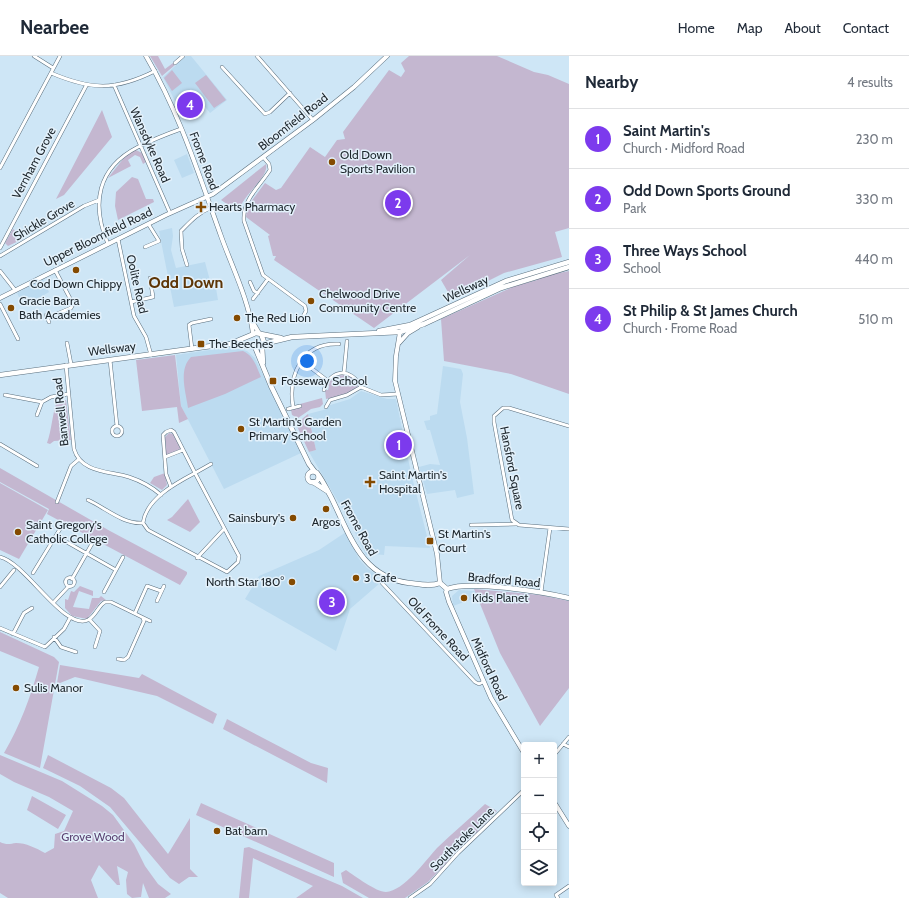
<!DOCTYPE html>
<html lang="en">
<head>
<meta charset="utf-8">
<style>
	:root { --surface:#fff; --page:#f6f6f7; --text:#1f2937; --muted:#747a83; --line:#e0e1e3; --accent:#7c3aed }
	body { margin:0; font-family:Cabin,sans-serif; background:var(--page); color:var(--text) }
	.controls { position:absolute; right:12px; bottom:12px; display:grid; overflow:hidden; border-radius:4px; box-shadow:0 2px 10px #0003 }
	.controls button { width:36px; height:36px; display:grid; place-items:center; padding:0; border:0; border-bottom:1px solid var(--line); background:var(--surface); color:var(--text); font:20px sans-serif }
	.you { position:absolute; left:307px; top:305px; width:14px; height:14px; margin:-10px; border:3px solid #fff; border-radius:50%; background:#1a73e8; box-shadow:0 0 0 6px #1a73e833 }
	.badge { display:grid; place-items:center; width:26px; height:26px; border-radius:50%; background:var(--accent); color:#fff; font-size:13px; font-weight:700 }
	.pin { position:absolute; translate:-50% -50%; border:2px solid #fff; box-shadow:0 1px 4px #0006 }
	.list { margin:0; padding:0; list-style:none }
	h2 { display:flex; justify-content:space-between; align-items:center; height:52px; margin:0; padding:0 16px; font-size:17px }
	h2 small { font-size:13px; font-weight:400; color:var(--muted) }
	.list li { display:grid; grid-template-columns:26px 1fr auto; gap:12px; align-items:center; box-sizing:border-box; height:60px; padding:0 16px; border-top:1px solid var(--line) }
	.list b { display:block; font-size:15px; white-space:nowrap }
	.list p { margin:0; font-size:13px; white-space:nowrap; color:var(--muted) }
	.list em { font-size:13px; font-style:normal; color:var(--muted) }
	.icon { flex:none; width:22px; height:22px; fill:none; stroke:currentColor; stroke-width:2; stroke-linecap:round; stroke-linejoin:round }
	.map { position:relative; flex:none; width:569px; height:842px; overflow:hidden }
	header { display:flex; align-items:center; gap:24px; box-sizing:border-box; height:56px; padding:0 20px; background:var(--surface); border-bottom:1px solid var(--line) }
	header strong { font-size:19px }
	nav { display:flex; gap:22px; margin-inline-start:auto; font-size:14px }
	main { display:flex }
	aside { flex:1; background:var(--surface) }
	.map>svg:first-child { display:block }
	.built { fill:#bcdbf0 }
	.green { fill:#c4b7d0 }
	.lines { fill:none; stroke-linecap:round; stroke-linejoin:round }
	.street-casing { stroke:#5a6f7e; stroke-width:4 }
	.secondary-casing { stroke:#5a6f7e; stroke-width:5 }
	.primary-casing { stroke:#5a6f7e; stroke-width:5.5 }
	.street { stroke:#fff; stroke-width:3 }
	.secondary { stroke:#fff; stroke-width:4 }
	.primary { stroke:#fff; stroke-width:4.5 }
	.poi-dot { fill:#844a00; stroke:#e3f1fb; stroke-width:1.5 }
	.labels { text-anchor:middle; stroke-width:3; stroke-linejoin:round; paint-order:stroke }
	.street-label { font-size:12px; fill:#1d262c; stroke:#e3f1fb }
	.poi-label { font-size:12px; fill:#1d262c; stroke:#e3f1fb; text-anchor:start }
	.park-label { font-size:12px; fill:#5b4272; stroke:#e3f1fb }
	.district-label { font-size:16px; font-weight:bold; fill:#5d3506; stroke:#e3f1fb }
</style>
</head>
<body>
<header>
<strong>Nearbee</strong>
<nav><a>Home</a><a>Map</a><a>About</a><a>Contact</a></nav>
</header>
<main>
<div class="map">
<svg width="569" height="842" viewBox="0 0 569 842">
	<rect width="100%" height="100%" fill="#cee6f6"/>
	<path class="built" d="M186,0H191L227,44L210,57L191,33L175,45L163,21Z
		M187,98L194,117L182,122L174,104Z
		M172,172L173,180L171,194L176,212L205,206L212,232H216L218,244L174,251L159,175Z
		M43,223L49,236L24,251L17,237Z
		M230,291L247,295L255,302L301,397L224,433L181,350L176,299Z
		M443,310L461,313L463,318L460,346L467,382L474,438L457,442L455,434L427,438L419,411L430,408L440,409L430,374H427L424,365L430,364V360L437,358Z
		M361,335L387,343H396L411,417L430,492L385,490L384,499L374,498L366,499L350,466L309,396L316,394L308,358L327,353V350L350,343Z
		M346,476L359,503L367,512L377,519L375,523L380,527L350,553L336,595L245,543L259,520L319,494Z
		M459,534L475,535L478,541L453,550L452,540Z"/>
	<path class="green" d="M150,0H158L165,13L173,7L175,9L162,20Z
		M409,0H497L534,16L548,19L569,28V172L555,176L562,201L504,217L452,243L441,224L470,199L374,272L274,204L276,200H273L268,180L270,179L246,161L247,151L265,127L276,134L281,132L310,91L325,101L337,84L345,83L343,76L389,14L401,21L405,15L401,7Z
		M172,14L182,27L172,35L164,22Z
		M206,19L226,44L214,52L195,27Z
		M102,54L112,81L64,139L56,143Z
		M136,94L142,97L146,106L143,108L140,101L135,99L128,104L131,110L108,122L127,98Z
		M266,108C270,121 240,141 239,156L221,144Z
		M132,121L138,123L146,143H153L154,146L118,164L115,150L116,136Z
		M13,173L19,177L23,183L8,190L5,187Z
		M569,215V338L511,318L444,305L441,263L515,230L537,224L539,221Z
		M243,295C254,300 256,310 261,321L225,338L188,352C186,336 178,314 191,301Z
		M175,299L181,350L188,363L179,367L177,351L142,355L136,304Z
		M345,319L352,321L358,328L357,332L345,339L326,343L325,334H328L329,330L327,329C331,322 337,319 345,319Z
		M322,342L323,348L320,351L311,353L298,362L292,359L291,354L301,351L300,348Z
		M66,344L71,384L54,385L50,388L47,387C52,373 52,359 57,345Z
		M308,358L316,394L309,396L296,368Z
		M169,377L173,378L181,393L166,399L165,381Z
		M0,412L110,475L187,516V518L180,529L47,458L49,453L0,426Z
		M165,417L167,429L162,434L150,427L154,421Z
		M0,427L48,454L19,503L0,494Z
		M188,443L200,466L190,476L167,464L172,461Z
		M80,530L93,535V540L79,535L73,551L89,553L92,542H99L101,540L106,544L101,545L87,563L72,560L65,552V543L68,544L71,535L74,536Z
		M474,533L540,539L569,545V632L540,670L500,597Z
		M0,576L54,601L59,606L40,712L4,697C20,670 30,642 39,611L0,595Z
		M60,609L139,622L142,618L217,658L213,668L157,640L75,621L60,627H57Z
		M227,663L311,707L328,712L327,727L223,673Z
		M0,699L62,725L102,750L113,759L134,788L145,810L158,828L171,838L165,842H149L143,827L141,841L132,842L127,838L126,824L128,816L117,810L120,829H117L99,809L91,824L98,842H8L0,837V786C6,789 10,788 16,787C26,787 36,792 45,797L54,792L55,778L64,775L73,755L49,741L14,726L0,718Z
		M48,699L111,732L124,742L168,798L190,762V813L198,821H189L179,828L170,822L110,751L80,730L43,712Z
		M32,740L66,759L58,773L27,754Z
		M201,747L334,807V821L196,759Z
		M485,748L497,755L493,760L428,826L405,842H369L343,827L341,817L346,814C355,820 376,836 386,836C404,835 426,804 437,792C452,777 470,763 485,748Z
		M249,791L342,830L363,842H296L313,830L253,802L249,842H239L244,792Z"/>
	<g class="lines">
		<g class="street-casing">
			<path id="street" d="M34,0L53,12
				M257,0L313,64
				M175,7L183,0
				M222,11L265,58L270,56L290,37
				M51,17C91,34 115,35 155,15
				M114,29L170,157
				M264,102L269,108L270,114C260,130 242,144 244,165L263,219L305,250L306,255L301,264
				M0,112L60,0
				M118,183L134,260L146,281L151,299
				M108,188C91,148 97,112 138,91C152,84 167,78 181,73
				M145,191L159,185L149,169
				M0,192L86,30
				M0,200L84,150L99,144
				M187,209L182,193L181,175C190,166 198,157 210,152
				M0,215L15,234
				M250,226L254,235L258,237
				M253,243L268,223
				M131,246L153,241L150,222
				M0,248L18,283
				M46,259L49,266
				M47,262L71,252L73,248L55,214
				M67,287L71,308
				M192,293L189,269L192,267L211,263
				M110,304L117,370
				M302,305L328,325
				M66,309L74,393C81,417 109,415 129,421C141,425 152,431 161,439
				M344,317L347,285
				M324,334C330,313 351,311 361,331
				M5,339L42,346L51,341L68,338
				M293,351C288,319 302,286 339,288
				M326,351L330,344L347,339L361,331L381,339L398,338
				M288,353L300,350
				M37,359L42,346
				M112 375a5 5 0 1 1 10 0a5 5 0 1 1-10 0Z
				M569,370L509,352H503L494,360V366L512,464L519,469L569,473
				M0,388L37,410
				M165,401L183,394
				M195,417L239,500L238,506L227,516L148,474L143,467C146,443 176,427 195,417Z
				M171,431L166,418L163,379L166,376L171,374L174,376L195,417L211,408
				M88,444C106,452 122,468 143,467
				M57,446L71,410L78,404
				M471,469L516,468
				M56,480L116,514
				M0,501C26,507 64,575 88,564C96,560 98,550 105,546H111L150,565
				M197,502L224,473
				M33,517L60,473
				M65.5 526a4.5 4.5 0 1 1 9 0a4.5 4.5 0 1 1-9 0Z
				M72,523L93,486
				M382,527L475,626L479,628L483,626
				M0,531L14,514
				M104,536L123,501
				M541,536L550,472
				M157,545L164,530
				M53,547L68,531
				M135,557L147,530L161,535
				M89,563L100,575L95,591
				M0,572L45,591L64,573L70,562
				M13,578L24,557L32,552
				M54,581L61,591L76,596
				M118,603L124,604L128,601L144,565L143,562
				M563,688L569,691
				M554,699L569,681
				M410,842L430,828L458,797L524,734
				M558,842L556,839L569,830"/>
		</g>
		<g class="secondary-casing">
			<path id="secondary" d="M146,0C179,56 199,119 221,180C232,211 249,244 253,278
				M0,242L166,159L213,138L313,64L354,31L387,0
				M252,265L259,277
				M400,276L396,300L395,325L437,498L440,527
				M399,287L408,277L418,271
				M447,533L446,536L449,546L491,642L524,697
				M554,746L569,770"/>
		</g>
		<g class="primary-casing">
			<path id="primary" d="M379,275L410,269L506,225L569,206
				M232,287L256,277L281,282
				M263,288L292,281L400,276L424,268L501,232L569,211
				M262,289L263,307
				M255,291L271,330L309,408L315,416
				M0,319L226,288L258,291L264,286L261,278
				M307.5 421a5.5 5.5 0 1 1 11 0a5.5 5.5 0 1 1-11 0Z
				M317,417C323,425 326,432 331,441C350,479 361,521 409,527C419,528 430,531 440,527L447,533C471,524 543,536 569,542
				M313,426L327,435"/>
		</g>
		<use href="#street" class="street"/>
		<use href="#secondary" class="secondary"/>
		<use href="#primary" class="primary"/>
	</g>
	<g class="poi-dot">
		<circle cx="332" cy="106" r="4"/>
		<path d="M199 145h4v4h4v4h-4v4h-4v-4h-4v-4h4z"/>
		<circle cx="76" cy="214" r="4"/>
		<circle cx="311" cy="245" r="4"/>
		<circle cx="11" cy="252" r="4"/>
		<circle cx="237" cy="262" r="4"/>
		<rect x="197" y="284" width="8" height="8" rx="2"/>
		<rect x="269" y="321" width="8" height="8" rx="2"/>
		<circle cx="241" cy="373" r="4"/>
		<path d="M368 420h4v4h4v4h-4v4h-4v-4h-4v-4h4z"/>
		<circle cx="326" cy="453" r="4"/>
		<circle cx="293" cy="462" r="4"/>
		<circle cx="18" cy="476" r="4"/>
		<rect x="426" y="481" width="8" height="8" rx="2"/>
		<circle cx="356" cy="522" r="4"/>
		<circle cx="292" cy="526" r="4"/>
		<circle cx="464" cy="542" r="4"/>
		<circle cx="16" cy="632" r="4"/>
		<circle cx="217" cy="775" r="4"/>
	</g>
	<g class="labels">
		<g class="street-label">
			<text transform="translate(293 66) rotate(-38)" y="4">Bloomfield Road</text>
			<text transform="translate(150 89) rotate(66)" y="4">Wansdyke Road</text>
			<text transform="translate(204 105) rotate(69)" y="4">Frome Road</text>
			<text transform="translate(34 107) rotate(-62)" y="4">Vernham Grove</text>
			<text transform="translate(44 164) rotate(-31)" y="4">Shickle Grove</text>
			<text transform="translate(98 181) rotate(-26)" y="4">Upper Bloomfield Road</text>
			<text transform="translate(137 228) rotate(77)" y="4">Oolite Road</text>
			<text transform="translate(466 233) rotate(-25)" y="4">Wellsway</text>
			<text transform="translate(112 293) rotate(-7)" y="4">Wellsway</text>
			<text transform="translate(61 356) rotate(-96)" y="4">Banwell Road</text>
			<text transform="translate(512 412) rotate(79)" y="4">Hansford Square</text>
			<text transform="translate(359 472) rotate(61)" y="4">Frome Road</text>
			<text transform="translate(504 524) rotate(5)" y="4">Bradford Road</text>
			<text transform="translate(438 573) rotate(47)" y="4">Old Frome Road</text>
			<text transform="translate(489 613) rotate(65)" y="4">Midford Road</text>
			<text transform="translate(462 783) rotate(-45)" y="4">Southstoke Lane</text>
		</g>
		<g class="poi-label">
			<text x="340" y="103">Old Down<tspan x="340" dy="14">Sports Pavilion</tspan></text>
			<text x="209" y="155">Hearts Pharmacy</text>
			<text x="76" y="232" text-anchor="middle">Cod Down Chippy</text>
			<text x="319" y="242">Chelwood Drive<tspan x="319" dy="14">Community Centre</tspan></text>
			<text x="19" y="249">Gracie Barra<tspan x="19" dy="14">Bath Academies</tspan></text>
			<text x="245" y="266">The Red Lion</text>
			<text x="209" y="292">The Beeches</text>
			<text x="281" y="329">Fosseway School</text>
			<text x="249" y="370">St Martin's Garden<tspan x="249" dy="14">Primary School</tspan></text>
			<text x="379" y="423">Saint Martin's<tspan x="379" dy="14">Hospital</tspan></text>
			<text x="285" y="466" text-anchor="end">Sainsbury's</text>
			<text x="326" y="470" text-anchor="middle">Argos</text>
			<text x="26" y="473">Saint Gregory's<tspan x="26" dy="14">Catholic College</tspan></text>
			<text x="438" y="482">St Martin's<tspan x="438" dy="14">Court</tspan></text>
			<text x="364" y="526">3 Cafe</text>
			<text x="284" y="530" text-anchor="end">North Star 180°</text>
			<text x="472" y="546">Kids Planet</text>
			<text x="24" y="636">Sulis Manor</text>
			<text x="225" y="779">Bat barn</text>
		</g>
		<g class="park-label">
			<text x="93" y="785">Grove Wood</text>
		</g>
		<g class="district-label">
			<text x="186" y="232">Odd Down</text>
		</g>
	</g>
</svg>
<div class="controls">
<button>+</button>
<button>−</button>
<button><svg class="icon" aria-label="locate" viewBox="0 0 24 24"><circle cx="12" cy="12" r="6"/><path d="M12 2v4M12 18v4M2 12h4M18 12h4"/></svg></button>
<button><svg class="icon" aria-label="layers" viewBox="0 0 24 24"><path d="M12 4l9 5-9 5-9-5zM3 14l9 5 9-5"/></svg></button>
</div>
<div class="you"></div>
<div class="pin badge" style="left:399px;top:389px">1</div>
<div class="pin badge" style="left:398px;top:147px">2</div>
<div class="pin badge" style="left:332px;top:546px">3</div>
<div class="pin badge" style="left:190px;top:49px">4</div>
</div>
<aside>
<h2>Nearby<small>4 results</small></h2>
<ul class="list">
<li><span class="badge">1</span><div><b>Saint Martin's</b><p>Church · Midford Road</p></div><em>230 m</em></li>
<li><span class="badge">2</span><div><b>Odd Down Sports Ground</b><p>Park</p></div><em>330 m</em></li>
<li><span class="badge">3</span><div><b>Three Ways School</b><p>School</p></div><em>440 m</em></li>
<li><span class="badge">4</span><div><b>St Philip &amp; St James Church</b><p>Church · Frome Road</p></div><em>510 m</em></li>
</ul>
</aside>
</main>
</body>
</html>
